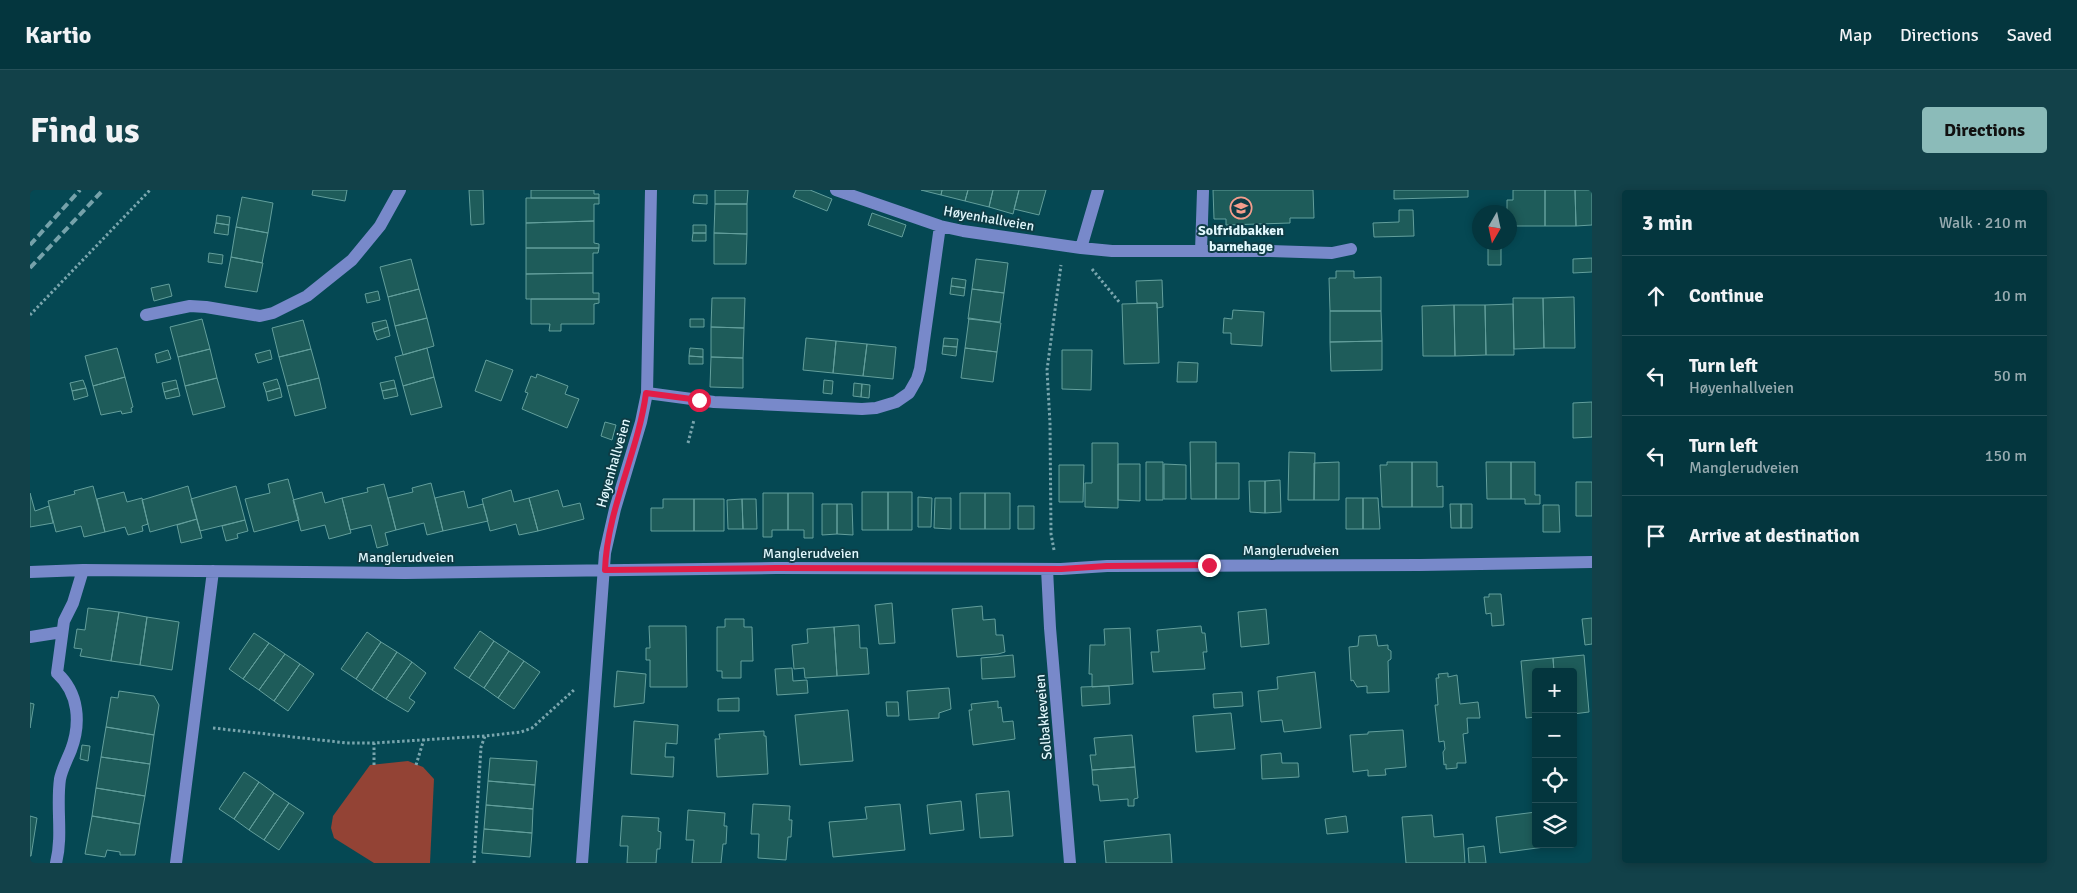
<!DOCTYPE html>
<html lang="en">
<head>
<meta charset="utf-8">
<style>
	:root { --surface:#04363e; --page:#124149; --text:#f1f3f6; --muted:#97abb0; --line:#255058; --accent:#8bbbb9 }
	body { margin:0; font-family:Signika,sans-serif; background:var(--page); color:var(--text) }
	.controls { position:absolute; right:15px; bottom:15px; display:grid; overflow:hidden; border-radius:5px; box-shadow:0 2px 8px #0003 }
	.controls button { width:45px; height:45px; display:grid; place-items:center; padding:0; border:0; border-bottom:1px solid var(--line); background:var(--surface); color:var(--text); font:25px sans-serif }
	.compass { position:absolute; left:1442px; top:15px; width:45px; height:45px; border-radius:50%; background:var(--surface); box-shadow:0 2px 8px #0003; rotate:189deg }
	.stop { position:absolute; width:15px; height:15px; margin:-11px; border:4px solid #e11d48; border-radius:50%; background:#fff }
	.stop.end { background:#e11d48; border-color:#fff; box-shadow:0 1px 5px #0008 }
	.list { margin:0; padding:0; list-style:none }
	h2 { display:flex; justify-content:space-between; align-items:center; height:65px; margin:0; padding:0 20px; font-size:21px }
	h2 small { font-size:16px; font-weight:400; color:var(--muted) }
	.list li { display:grid; grid-template-columns:32px 1fr auto; gap:15px; align-items:center; box-sizing:border-box; height:80px; padding:0 20px; border-top:1px solid var(--line) }
	.list b { display:block; font-size:19px; white-space:nowrap }
	.list p { margin:0; font-size:16px; white-space:nowrap; color:var(--muted) }
	.list em { font-size:16px; font-style:normal; color:var(--muted) }
	.icon { flex:none; width:28px; height:28px; fill:none; stroke:currentColor; stroke-width:2; stroke-linecap:round; stroke-linejoin:round }
	.map { position:relative; flex:none; width:1562px; height:673px; overflow:hidden; border-radius:5px }
	header { display:flex; align-items:center; gap:30px; box-sizing:border-box; height:70px; padding:0 25px; background:var(--surface); border-bottom:1px solid var(--line) }
	header strong { font-size:24px }
	nav { display:flex; gap:28px; margin-inline-start:auto; font-size:18px }
	.intro { display:flex; align-items:center; justify-content:space-between; box-sizing:border-box; height:120px; padding:0 30px }
	h1 { margin:0; font-size:35px }
	.button { padding:12px 22px; border-radius:5px; background:var(--accent); color:#111; font-size:18px; font-weight:700 }
	main { display:flex; gap:30px; padding:0 30px }
	aside { flex:1; background:var(--surface); border-radius:5px; box-shadow:0 2px 8px #0003 }
	.map>svg:first-child { display:block }
	.green { fill:#934335 }
	.building { fill:#1e5c5a; stroke:#639f9c }
	.lines { fill:none; stroke-linecap:round; stroke-linejoin:round }
	.path { stroke:#7aa6ae; stroke-width:3; stroke-dasharray:2.5 2.5; stroke-linecap:butt }
	.minor { stroke:#7889ca; stroke-width:12 }
	.rail { stroke:#76a2aa; stroke-width:4; stroke-dasharray:8 4; stroke-linecap:butt }
	.route { stroke:#e11d48; stroke-width:6 }
	.labels { text-anchor:middle; stroke-width:4; stroke-linejoin:round; paint-order:stroke }
	.street-label { font-size:14px; fill:#e1f8fd; stroke:#0e3c45 }
	.poi-label { font-size:14px; font-weight:bold; fill:#e1f8fd; stroke:#0e3c45 }
</style>
</head>
<body>
<header>
<strong>Kartio</strong>
<nav><a>Map</a><a>Directions</a><a>Saved</a></nav>
</header>
<div class="intro"><h1>Find us</h1><a class="button">Directions</a></div>
<main>
<div class="map">
<svg width="1562" height="673" viewBox="0 0 1562 673">
	<rect width="100%" height="100%" fill="#054853"/>
	<path class="green" d="M378,571L393,577L404,589L400,673H344L304,648L301,638L303,626L340,575Z"/>
	<path class="building" d="M283,0H317L315,11L282,5Z
		M439,0H453L454,34L441,35Z
		M501,0H564V4H569V8H501Z
		M685,0H718L717,14H685Z
		M766,0H780L802,9L797,21L763,7Z
		M891,0H912L911,5Z
		M912,0H938L935,11L911,5Z
		M938,0H963L959,17L935,11Z
		M963,0H989L983,24L959,17Z
		M989,0H1016L1009,25L984,19Z
		M1183,0H1283L1284,28H1260V33L1196,35V29H1184Z
		M1364,0H1438V7L1364,9Z
		M1483,0H1515V36H1484V29H1480V22H1477V10H1483Z
		M1515,0H1545L1546,36H1515Z
		M1545,0H1562V35L1546,36Z
		M664,5H677V14L663,13Z
		M212,7L243,13L238,43L206,37Z
		M496,8H569V14H564V31L496,33Z
		M685,14H717V44L684,43Z
		M1369,20H1383L1384,46L1344,47L1343,33L1369,32Z
		M842,23L876,35L872,47L838,35Z
		M187,25L200,27L199,35L186,33Z
		M564,31V53L569,54V58H496V33Z
		M186,33L199,35L198,45L184,43Z
		M663,35H676V43H663Z
		M206,37L238,43L232,73L201,67Z
		M663,43H676V51H662Z
		M684,43L717,44L716,74H684Z
		M1458,52H1471V75H1458Z
		M496,58H569L568,63H563V83L496,84Z
		M179,63L193,65L192,74L178,72Z
		M201,67L233,73L227,102L195,97Z
		M1562,68V82L1543,83V69Z
		M381,69L389,99L358,107L350,77Z
		M946,69L978,73L974,103L942,99Z
		M1306,81H1324V88L1351,87V121H1300L1299,88H1306Z
		M563,83V103H569V109H496V84Z
		M922,88L936,90L935,98L921,96Z
		M1132,90L1133,117L1127,118V113H1107L1106,91Z
		M139,94L142,106L124,111L121,98Z
		M921,96L935,98L934,106L920,104Z
		M389,99L397,128L365,136L358,107Z
		M942,99L974,103L970,132L938,129Z
		M348,101L350,110L337,113L335,104Z
		M1544,107L1545,158H1514L1513,108Z
		M682,108H715L714,138L681,137Z
		M1483,108H1513L1514,158L1484,159Z
		M501,109H569V113L564,114V134H531V141H519L520,134H501Z
		M1127,113L1129,173L1094,174L1092,114Z
		M1483,114L1484,165H1456L1455,115Z
		M1424,115H1455L1456,165L1425,166Z
		M1424,115L1425,166H1393L1392,116Z
		M1203,120L1234,122L1232,156L1201,154V143H1193L1194,128L1202,129Z
		M1300,121H1351L1352,151L1300,152Z
		M397,128L404,156L373,165L365,136Z
		M939,128L971,133L967,162L935,158Z
		M172,129L180,159L148,167L140,137Z
		M660,129H674V137H660Z
		M273,130L281,159L249,167L242,138Z
		M356,130L358,137L344,142L342,133Z
		M358,137L360,146L347,150L344,142Z
		M681,137L714,138L713,168L681,167Z
		M776,148L806,151L803,183L773,180Z
		M914,148L928,149L927,157L913,156Z
		M806,151L837,154L833,186L803,183Z
		M1352,151V180L1301,181L1300,152Z
		M837,154L866,157L863,189L833,186Z
		M913,156L927,157L926,166L912,164Z
		M87,158L95,187L63,196L55,166Z
		M397,158L404,187L373,196L365,167Z
		M660,158L673,159V167L659,166Z
		M935,158L967,162L963,192L931,188Z
		M180,159L187,188L155,196L148,167Z
		M281,159L289,188L257,196L249,167Z
		M138,160L141,169L127,173L125,164Z
		M240,160L242,169L228,173L225,164Z
		M1032,160H1062L1061,200L1032,199Z
		M659,166L673,167V174H659Z
		M681,167L713,168V198L680,197Z
		M456,170L483,180L471,211L445,201Z
		M1148,172L1168,173L1167,192H1147Z
		M507,184L538,196L535,204L549,209L537,238L492,219L498,203L495,202L501,186L506,188Z
		M95,187L103,217L101,218L102,222L92,224L91,221L71,225L63,196Z
		M404,187L412,217L381,225L373,196Z
		M187,188L195,217L163,225L155,196Z
		M289,188L296,218L265,226L257,196Z
		M247,189L250,198L236,202L233,193Z
		M53,190L56,198L42,201L40,193Z
		M146,190L148,198L134,202L132,193Z
		M364,190L366,198L352,201L350,193Z
		M794,190L803,191L802,204L793,203Z
		M824,193L832,194L831,207L823,206Z
		M832,194L840,195L839,208L831,207Z
		M56,198L58,206L44,210L42,201Z
		M148,198L150,206L136,209L134,202Z
		M250,198L252,207L238,211L236,202Z
		M366,198L368,206L354,209L352,201Z
		M1562,212V247L1543,248V213Z
		M575,232L586,235L582,250L571,246Z
		M1160,252H1186V309H1161Z
		M1062,253H1088V318L1055,317V293H1062Z
		M1259,262L1285,263L1284,310H1258Z
		M1116,272H1133V310H1116Z
		M1309,272V310H1284V273Z
		M1357,272H1382V317H1352L1350,275H1357Z
		M1382,272H1407V297L1413,296V317H1382Z
		M1456,272H1481V309H1457Z
		M1481,272H1505V305H1510V314H1495V309H1481Z
		M1186,273H1209V309H1186Z
		M1088,274H1110V311L1088,310Z
		M1134,274L1156,275V309H1134Z
		M1029,275H1054L1053,312H1029Z
		M258,289L269,330L224,342L215,309L240,303L238,294Z
		M1250,290L1251,322L1235,323V291Z
		M1219,291H1235V323L1220,322Z
		M1546,292H1562V326H1546Z
		M401,293L413,341L397,345L394,333L366,340L358,308L383,302L382,298Z
		M354,294L366,340L355,343L358,355L347,358L341,335L320,340L312,308L338,302L337,298Z
		M63,296L75,342L54,347L51,336L26,342L18,311L45,304L44,301Z
		M158,296L167,329L120,342L112,310Z
		M206,296L215,330L170,341L161,309Z
		M481,300L484,312L499,308L508,341L489,345L486,334L460,341L452,309Z
		M528,300L533,317L550,313L554,329L508,341L499,308Z
		M434,301L438,318L453,314L458,331L413,341L405,308Z
		M94,302L97,312L112,308L118,334L112,336L113,341L98,345L95,337L75,342L67,309Z
		M292,302L295,313L312,308L321,343L299,349L295,335L271,341L263,310Z
		M832,302H858V340H832Z
		M858,302H882V340H858Z
		M0,303L5,321L19,316L23,333L0,337Z
		M733,303H758V340H742V347H733Z
		M758,303H783V348H774V340H758Z
		M930,303H955V339H930Z
		M955,303H980V339H955Z
		M888,307L902,308L901,337H888Z
		M905,308H921V339L904,338Z
		M1316,308H1333V339H1316Z
		M1333,308H1348L1350,339H1333Z
		M633,309H664V341H621V318H633Z
		M664,309H694V341H664Z
		M712,309L713,339H698L697,310Z
		M712,309H726L727,339H713Z
		M792,314H807V344L792,345Z
		M807,314H822L823,345L807,344Z
		M1420,314H1431V338H1421Z
		M1431,314H1442V338H1431Z
		M1513,315H1529L1530,342H1513Z
		M988,316H1004V339H988Z
		M167,329L172,348L151,353L147,335Z
		M215,330L218,341L207,344L208,348L196,351L192,336Z
		M1459,404H1471L1474,435L1462,436L1461,423L1456,424L1454,407H1459Z
		M862,413L865,453L849,454L845,415Z
		M952,416L953,430L965,429L966,445H973L975,462L968,464L927,467L922,419Z
		M58,418L89,422L81,471L50,466L52,459L44,458L47,439L55,440Z
		M1236,419L1239,454L1211,457L1208,422Z
		M89,422L117,427L110,475L81,471Z
		M117,427L149,432L142,480L110,475Z
		M1562,428V454L1555,455L1552,429Z
		M695,429H714V437H722L723,471H711V488H692V481H687V437H695Z
		M829,435L830,458H837L839,484L807,486L804,437Z
		M619,436H656L657,497H620V470H616V458H620Z
		M1171,436L1172,443H1175L1177,462H1173L1175,479L1123,482L1121,462H1129L1127,440Z
		M804,437L807,486L775,488L774,478L764,479L762,455L778,453L777,439Z
		M1100,438L1103,494L1062,497V484H1059L1060,455H1075L1074,439Z
		M450,441L464,451L439,488L424,478Z
		M337,442L351,452L326,489L311,479Z
		M224,443L239,453L213,489L199,479Z
		M1346,445L1348,456L1358,455V459L1361,461V469L1358,471L1359,502L1337,503V496L1327,497L1323,490L1321,491L1319,457L1328,456L1329,446Z
		M464,451L479,461L454,498L439,488Z
		M351,452L367,462L342,500L326,489Z
		M239,453L255,464L229,500L213,489Z
		M479,461L494,471L468,508L454,498Z
		M367,462L382,472L356,509L342,500Z
		M255,464L270,474L244,511L229,500Z
		M983,465L985,487L952,489L951,468Z
		M1554,465L1559,522L1543,524V482H1524L1523,468Z
		M1523,468L1524,482H1506V527L1496,528L1491,471Z
		M494,471L510,482L484,519L468,508Z
		M382,472L396,483L379,508L385,512L378,522L356,509Z
		M270,474L284,484L258,521L244,511Z
		M762,478L763,491L777,490L778,503L747,505L745,479Z
		M587,481L616,484L614,513L584,517Z
		M1285,482L1291,538L1254,542L1252,530L1231,532L1228,501L1248,499L1247,487Z
		M1418,483V487L1427,485L1430,514L1448,512L1450,528H1437L1438,543L1433,544L1436,573H1427V578L1416,579V574L1414,575L1413,562L1415,559L1414,551L1409,552L1405,515H1408L1406,488H1409L1408,484Z
		M1079,496L1080,514L1052,516L1051,497Z
		M919,498L921,519L909,523V528L879,530L877,501Z
		M89,501L124,506L129,515L124,545L76,537L81,507L88,508Z
		M1212,502L1213,516L1184,518L1183,504Z
		M709,508V521H688V509Z
		M968,511V518L971,517L973,532L983,531L985,549L943,555L939,520H942L941,514Z
		M856,512H868L869,526H857Z
		M0,513L4,514L0,538Z
		M818,520L823,571L770,575L765,525Z
		M1201,523L1205,559L1166,562L1163,526Z
		M604,531L648,535L647,554L636,553L635,567H644L643,587L601,584Z
		M76,537L124,545L120,574L71,567Z
		M1373,540L1376,577L1355,579L1356,585L1338,586V580L1323,582L1320,545L1338,544V542Z
		M734,541V546H736L738,584L687,587L685,549H690L689,544Z
		M1102,545L1105,577L1062,580L1060,565H1066L1064,548Z
		M52,555L60,556L58,571L50,569Z
		M1251,563L1252,573H1268L1269,587L1232,589L1231,565Z
		M71,567L120,574L115,606L66,598Z
		M460,568L507,571L505,595L458,591Z
		M1105,577L1108,608L1104,609V616H1098V609L1070,611L1068,595H1063L1062,580Z
		M214,582L229,592L204,629L189,619Z
		M458,591L505,595L503,619L456,615Z
		M229,592L244,603L219,640L204,629Z
		M66,598L115,606L110,634L62,626Z
		M979,601L983,646L950,648L946,604Z
		M244,603L259,613L234,650L219,640Z
		M931,611L934,640L900,644L897,615Z
		M259,613L274,623L249,660L234,650Z
		M723,614L760,616L759,630H762L761,647H758L756,670L728,668L729,644H721Z
		M870,614L875,660L803,667L799,632L837,629L835,617Z
		M456,615L503,619L502,643L454,639Z
		M658,620L695,623L694,636H697L696,654H693L691,673H662L664,650H656Z
		M1506,622V654H1521L1522,656L1470,663L1466,627Z
		M1402,625L1404,647L1433,644L1435,673H1376L1372,627Z
		M0,626L7,628L1,666H0Z
		M62,626L110,634L105,665H90V662L77,660L75,667L55,664Z
		M592,626L629,628L628,641L631,642L630,659H627L626,673H597L598,656H590Z
		M1316,626L1318,642L1297,644L1295,629Z
		M454,639L502,643L500,667L452,663Z
		M1140,644L1142,673H1076L1074,651Z
		M1454,656L1456,673H1439L1438,658Z"/>
	<g class="lines">
		<path class="path" d="M1062,79L1090,113
			M0,125L120,0
			M658,253L664,230
			M1024,360L1021,344L1020,233L1017,180L1031,75
			M183,538L317,553H344L455,546L491,542L502,538L545,499
			M344,575V553
			M386,575L394,549
			M444,673L451,557L455,546"/>
		<path class="minor" d="M806,0L910,36L933,41L1051,58L1082,61H1239L1302,63L1321,59
			M1051,58L1068,0
			M1171,61L1173,1
			M116,125L160,116L176,117L230,126L243,123L277,106L322,70L350,36L370,0
			M617,203L684,212L832,219L846,218L866,212L879,203L887,189L890,179L910,36
			M1017,379L1020,438L1040,673
			M0,382L53,380L375,383L746,378L1031,379L1077,376L1390,375L1562,372
			M0,447L32,442
			M26,673C33,645 26,617 30,589C32,579 37,570 41,560C51,533 49,503 27,483L34,431L43,413L53,380
			M146,673L183,381
			M552,673L575,363L585,319L611,232L617,203L621,0"/>
		<path class="rail" d="M0,55L50,0
			M0,78L73,0"/>
	</g>
	<g class="lines">
		<path class="route" d="M669,210L616,203C608,263 577,319 575,380L746,378L1031,379L1077,376L1179,375"/>
	</g>
	<defs>
		<g id="school-ring" transform="scale(1.125)"><circle r="9.5" fill="#0e3c45" stroke="#f49d8c" stroke-width="1.5"/><path d="M0-5L7-2L0 1L-7-2ZM-4 1L0 2.5L4 1V4Q0 6-4 4Z" fill="#f49d8c"/></g>
	</defs>
	<g fill-rule="evenodd">
		<use href="#school-ring" x="1211" y="18"/>
	</g>
	<g class="labels">
		<g class="street-label">
			<text transform="translate(959 28) rotate(10)" y="5">Høyenhallveien</text>
			<text transform="translate(583 273) rotate(-74)" y="5">Høyenhallveien</text>
			<text x="1261" y="365">Manglerudveien</text>
			<text x="781" y="368">Manglerudveien</text>
			<text x="376" y="372">Manglerudveien</text>
			<text transform="translate(1013 527) rotate(-95)" y="5">Solbakkeveien</text>
		</g>
		<g class="poi-label">
			<text x="1211" y="45">Solfridbakken<tspan x="1211" dy="16">barnehage</tspan></text>
		</g>
	</g>
</svg>
<div class="controls">
<button>+</button>
<button>−</button>
<button><svg class="icon" aria-label="locate" viewBox="0 0 24 24"><circle cx="12" cy="12" r="6"/><path d="M12 2v4M12 18v4M2 12h4M18 12h4"/></svg></button>
<button><svg class="icon" aria-label="layers" viewBox="0 0 24 24"><path d="M12 4l9 5-9 5-9-5zM3 14l9 5 9-5"/></svg></button>
</div>
<svg class="compass" viewBox="-18 -18 36 36"><path d="M0-13l5 13h-10z" fill="#e53935"/><path d="M0 13l5-13h-10z" fill="#97abb0"/></svg>
<div class="stop" style="left:669px;top:210px"></div>
<div class="stop end" style="left:1179px;top:375px"></div>
</div>
<aside>
<h2>3 min<small>Walk · 210 m</small></h2>
<ul class="list">
<li><svg class="icon" aria-label="ahead" viewBox="0 0 24 24"><path d="M12 20V5M6 11l6-6 6 6"/></svg><div><b>Continue</b></div><em>10 m</em></li>
<li><svg class="icon" aria-label="left" viewBox="0 0 24 24"><path d="M17 20v-9H6M10 6l-5 5 5 5"/></svg><div><b>Turn left</b><p>Høyenhallveien</p></div><em>50 m</em></li>
<li><svg class="icon" aria-label="left" viewBox="0 0 24 24"><path d="M17 20v-9H6M10 6l-5 5 5 5"/></svg><div><b>Turn left</b><p>Manglerudveien</p></div><em>150 m</em></li>
<li><svg class="icon" aria-label="arrive" viewBox="0 0 24 24"><path d="M6 21V4h12l-3 4 3 4H6"/></svg><div><b>Arrive at destination</b></div></li>
</ul>
</aside>
</main>
</body>
</html>
